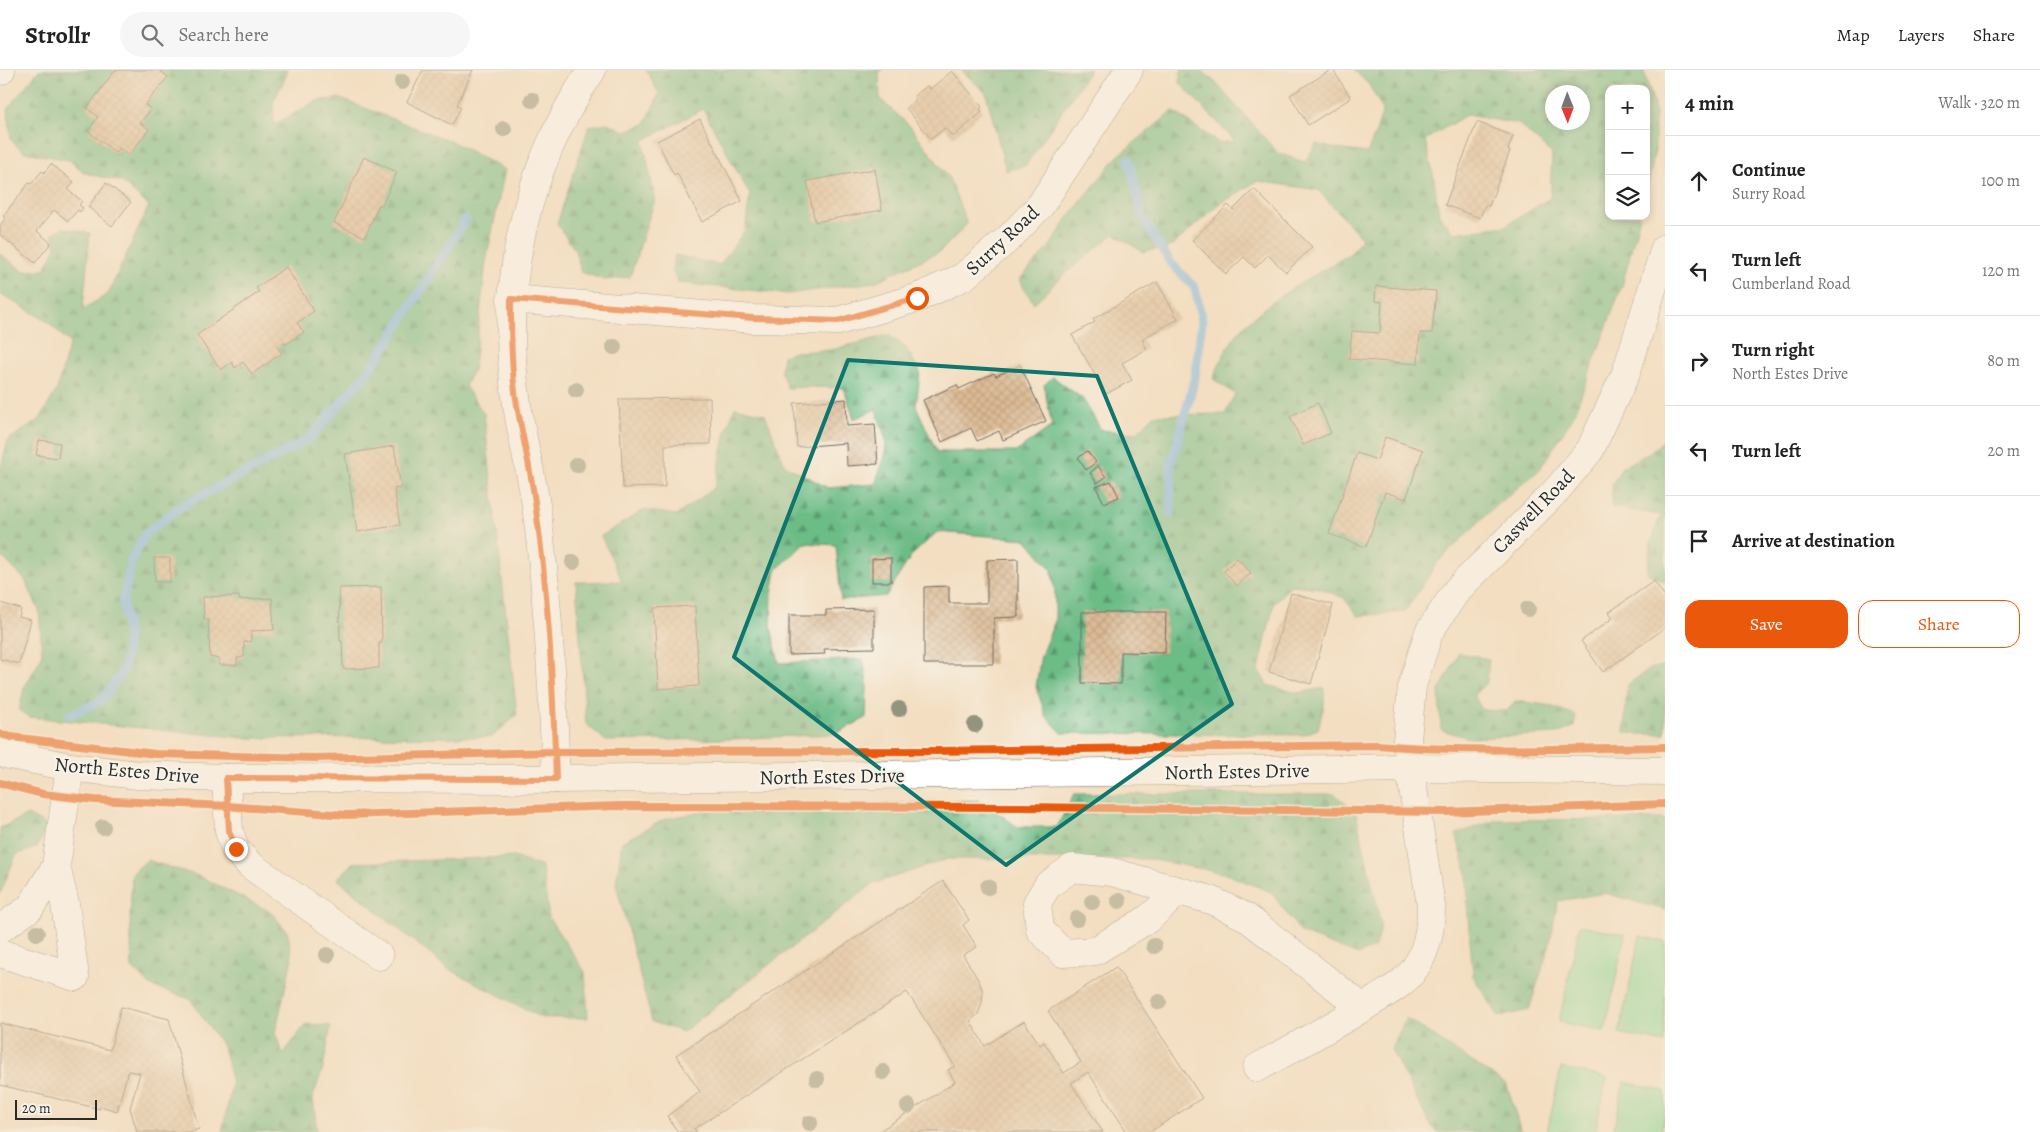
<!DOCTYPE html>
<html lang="en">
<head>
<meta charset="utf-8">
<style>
	:root { --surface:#fff; --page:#f6f6f6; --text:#222; --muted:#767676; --line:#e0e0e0; --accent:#ea580c }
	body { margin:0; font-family:Alegreya,serif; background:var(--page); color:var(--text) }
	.controls { position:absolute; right:15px; top:15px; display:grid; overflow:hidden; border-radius:10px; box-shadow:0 2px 8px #0003 }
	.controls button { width:45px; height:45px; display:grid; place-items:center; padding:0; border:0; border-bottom:1px solid var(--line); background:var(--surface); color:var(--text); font:25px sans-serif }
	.compass { position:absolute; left:1545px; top:15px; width:45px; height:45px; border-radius:50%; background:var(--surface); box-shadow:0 2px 8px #0003; rotate:179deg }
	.scale { position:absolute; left:15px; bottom:12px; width:82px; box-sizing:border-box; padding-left:5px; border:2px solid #2b2b2b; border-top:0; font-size:14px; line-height:18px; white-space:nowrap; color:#2b2b2b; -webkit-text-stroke:4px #f7f3e8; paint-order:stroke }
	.stop { position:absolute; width:15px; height:15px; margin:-11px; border:4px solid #ea580c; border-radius:50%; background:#fff }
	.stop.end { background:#ea580c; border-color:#fff; box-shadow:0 1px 5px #0008 }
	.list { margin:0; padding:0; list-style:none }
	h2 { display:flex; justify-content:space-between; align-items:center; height:65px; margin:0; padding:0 20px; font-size:21px }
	h2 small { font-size:16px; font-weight:400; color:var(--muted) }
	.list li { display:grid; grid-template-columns:32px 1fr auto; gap:15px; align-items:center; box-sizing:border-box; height:90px; padding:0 20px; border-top:1px solid var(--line) }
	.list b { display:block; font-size:19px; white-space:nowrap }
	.list p { margin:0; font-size:16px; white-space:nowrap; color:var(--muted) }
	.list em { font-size:16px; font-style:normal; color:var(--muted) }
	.actions { display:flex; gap:10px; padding:15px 20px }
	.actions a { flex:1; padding:11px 0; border:1px solid var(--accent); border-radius:15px; text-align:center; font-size:18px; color:var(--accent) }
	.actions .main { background:var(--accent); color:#fff }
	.icon { flex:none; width:28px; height:28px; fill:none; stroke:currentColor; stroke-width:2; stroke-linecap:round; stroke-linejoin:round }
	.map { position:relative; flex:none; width:1665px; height:1062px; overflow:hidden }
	header { display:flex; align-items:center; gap:30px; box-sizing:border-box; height:70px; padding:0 25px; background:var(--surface); border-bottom:1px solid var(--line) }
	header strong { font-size:24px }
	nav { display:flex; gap:28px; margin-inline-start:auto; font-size:18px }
	.search { width:350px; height:45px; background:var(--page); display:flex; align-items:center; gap:12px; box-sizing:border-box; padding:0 18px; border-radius:28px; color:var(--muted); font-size:19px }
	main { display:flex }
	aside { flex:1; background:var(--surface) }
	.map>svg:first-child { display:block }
	.forest { fill:url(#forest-firs); stroke:#4c7458; fill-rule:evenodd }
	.pitch { fill:#86dc9f; stroke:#588465 }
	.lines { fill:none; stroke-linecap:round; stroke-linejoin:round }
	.stream { stroke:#77b7eb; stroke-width:9 }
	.building { fill:url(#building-cross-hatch) }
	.minor-casing { stroke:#716a60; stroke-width:29 }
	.major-casing { stroke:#716a60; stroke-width:29 }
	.minor { stroke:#fff; stroke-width:28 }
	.major { stroke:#fff; stroke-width:28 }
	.cycleway-casing { stroke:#f7f3e8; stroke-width:11 }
	.cycleway { stroke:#e8590c; stroke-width:8 }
	.tree { fill:#92947e }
	.route { stroke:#ea580c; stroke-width:6 }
	.marked { fill:none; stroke:#0f766e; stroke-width:4; stroke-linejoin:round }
	.labels { text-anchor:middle; stroke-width:4.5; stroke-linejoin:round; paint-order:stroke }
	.street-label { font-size:20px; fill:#2b2b2b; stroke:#f7f3e8 }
</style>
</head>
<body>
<header>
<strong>Strollr</strong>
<div class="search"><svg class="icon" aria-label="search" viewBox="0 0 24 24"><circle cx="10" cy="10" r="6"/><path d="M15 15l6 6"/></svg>Search here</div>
<nav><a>Map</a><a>Layers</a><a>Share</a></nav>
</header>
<main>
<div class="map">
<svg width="1665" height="1062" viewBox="0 0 1665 1062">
	<defs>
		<pattern id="forest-firs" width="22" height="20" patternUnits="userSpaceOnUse" patternTransform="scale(1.25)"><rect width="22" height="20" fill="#6cbc86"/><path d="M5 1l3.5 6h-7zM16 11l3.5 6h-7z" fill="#59996e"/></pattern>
		<pattern id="building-cross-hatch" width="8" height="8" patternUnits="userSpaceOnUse" patternTransform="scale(1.25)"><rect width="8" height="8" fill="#dcba94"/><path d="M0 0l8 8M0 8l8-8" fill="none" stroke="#bda080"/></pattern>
	</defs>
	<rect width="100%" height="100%" fill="#f7f3e8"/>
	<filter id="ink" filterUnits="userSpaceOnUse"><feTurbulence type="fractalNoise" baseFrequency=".02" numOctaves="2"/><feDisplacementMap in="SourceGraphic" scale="10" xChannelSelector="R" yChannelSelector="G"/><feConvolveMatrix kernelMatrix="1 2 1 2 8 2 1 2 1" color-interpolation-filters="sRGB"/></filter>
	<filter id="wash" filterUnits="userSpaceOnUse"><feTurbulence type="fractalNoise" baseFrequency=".0096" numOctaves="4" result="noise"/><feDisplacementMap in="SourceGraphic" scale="20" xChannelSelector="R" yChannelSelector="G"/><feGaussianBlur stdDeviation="1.12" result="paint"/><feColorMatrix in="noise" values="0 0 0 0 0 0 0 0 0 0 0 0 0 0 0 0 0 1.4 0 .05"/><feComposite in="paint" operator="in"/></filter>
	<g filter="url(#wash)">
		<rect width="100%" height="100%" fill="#f3dec1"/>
		<path class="forest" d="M39,0H287L286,7L273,32L274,55L316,31L339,28L455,73L505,100L486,191L474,298L465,316L484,344L517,645L492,667L244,668L29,647L19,640L24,618L42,586L39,540L25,510L0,485V401L8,370L40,349L57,319L70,273L48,252L6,227L0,225V184L24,201L45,199L56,177L52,164L63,158L90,163L83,239L108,224L149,136L122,112L85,103L69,90L24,82L11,70L8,38Z
			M646,0H882L879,2L880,29L910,56L949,108L967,154L941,181L875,212L788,224L679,213L672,200L675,185L720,195L745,160L750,125L703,39L643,71L655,129L630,207L605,210L581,202L575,180L557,154L589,56L608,53L625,61L645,54L659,24Z
			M961,0H1090L1026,95L1006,101L986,23Z
			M1181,0H1201L1214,11L1278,83L1305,92L1316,74L1337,79L1367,83L1376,62L1383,40L1369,15L1354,0H1642L1644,2L1655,38V81L1646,125V19H1609V146H1640L1622,216L1573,347L1539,400L1492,439L1437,493L1405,542L1358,546L1344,528L1320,518L1291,515L1274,533L1259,600L1267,615L1298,623L1324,618V635L1318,659L1302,665L1062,663L1046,646L1036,617L1041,585L1055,551V522L1052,500L1026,469L937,462L911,486L886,526L841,530L836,475L805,473L776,500L772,524L771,557L779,593L863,589L867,613L866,648L835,664L731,669L606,671L586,654L576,512L622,511L601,466L644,440L677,445L715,417L726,361L735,337L765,344L785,395L828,418L875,414L885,386L886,370L876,339L854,349L844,318L810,317L787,318L781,301L783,286L794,282L831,280L889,265L906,278L920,302L916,336L937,382H1016L1052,356L1044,315L1053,307L1083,329L1101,360L1136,363L1154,345L1225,344L1235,324L1213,309C1220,293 1227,275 1239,262C1269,227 1315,207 1352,182L1362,168L1318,120L1257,111L1217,136L1172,176L1143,182L1114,164L1066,203L1034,233L1024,219L1020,209L1049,177L1070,145L1117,87L1173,41L1219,73L1235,71L1180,13ZM1552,22H1582V52H1552ZM1466,45L1519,54L1552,84L1550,128L1505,156L1454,163L1439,145L1434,108L1425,70Z
			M1665,368V512L1647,503L1651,472L1661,445L1612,437V415L1621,398L1652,381Z
			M1459,583L1489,589L1487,612L1474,625L1482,640L1507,641L1515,631L1547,635L1576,645L1574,657L1557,664L1470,668L1441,660L1439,621Z
			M1665,595V664H1638L1624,662L1627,615L1649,599Z
			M1074,724H1335L1356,743L1381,854L1375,877L1358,885L1301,863L1271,822L1223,803L1149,789H948L873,814L683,962L652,952L616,814L622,772L665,749L710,740L979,730L1018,757H1057Z
			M28,745L48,756L37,777L16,785L0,824V758Z
			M1665,749V840L1605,823L1558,831L1549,877L1529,940L1499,947L1473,906L1468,847L1467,804L1456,764L1497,750Z
			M514,787L542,797L549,848L585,902L588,948H542L447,898L337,809L352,793Z
			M147,790L199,806L271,842L288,863L292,889L275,963L283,984L306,954L331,956L323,998L313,1027L317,1062H222L232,1013L223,977L190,929L151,916L132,898L130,846L132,804Z
			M1406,948L1507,1015L1521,1062H1437L1429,1053L1391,980Z"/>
		<path class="pitch" d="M1580,855L1625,864L1605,961L1559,952Z
			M1640,866L1665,872L1664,973L1619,963Z
			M1561,998L1607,1008L1595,1062H1547Z
			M1624,1012L1665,1021V1042L1661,1062H1613Z"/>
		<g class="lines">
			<path class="stream" d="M1129,90L1142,147L1170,192L1195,218L1202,251L1195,308L1171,394V444
				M69,645L101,631L124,600L128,567L123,533L132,489L146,463L180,437L309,369L372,297L466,149"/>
		</g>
		<g id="blocks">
			<path class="building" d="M115,0H159L168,7L145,35L151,39L140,53L149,59L129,86L119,78L116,83L88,61L98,47L87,38Z
				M423,0H473L457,35L461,37L452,55L407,32Z
				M1331,0H1333L1351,28L1308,55L1290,25Z
				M952,1L982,37L980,39L982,42L953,67L945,58L931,69L906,38L916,30L914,26L927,16L930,19Z
				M700,49L742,131L702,152L677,103L674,105L657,71Z
				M1477,52L1513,66L1508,80L1510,81L1489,136L1485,135L1480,148L1445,135Z
				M364,87L397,102L382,135L379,134L365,167L334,153Z
				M51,94L74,112L68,120L82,131L79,135L83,138L80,142L78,140L68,151L54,140L37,161L51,173L35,193L0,165V155L6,148L3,146L29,113L31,114L42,101L44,103Z
				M875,99L882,140L815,152L807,111Z
				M106,113L131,132L112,156L88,137Z
				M1254,119L1312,177L1286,202L1268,185L1255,198L1244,187L1226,204L1192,170L1228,135L1233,140Z
				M286,197L314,241L297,253L304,262L285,275L284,272L277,277L282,283L252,304L243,292L235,298L232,292L221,300L197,265L259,222L256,218Z
				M1157,212L1178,249L1142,269L1147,279L1122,293L1132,310L1106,324L1072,265L1095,252L1093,249Z
				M1376,216L1436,221L1432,263H1420L1418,294L1349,289L1352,261L1380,263L1382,232L1375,231Z
				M1020,295L1046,351L1003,370L999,361L977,371L971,358L942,372L923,330L957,315L959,319L994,303L996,306Z
				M710,328L711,374L665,375V417L623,418L619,329Z
				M846,329L847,356L875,354L878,394L847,396L846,373L797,377L794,333Z
				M1318,333L1331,363L1303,375L1290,346Z
				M1385,367L1423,380L1406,429L1385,422L1366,477L1329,464L1357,383L1377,390Z
				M39,370L60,373L58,388L36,385Z
				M394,376L401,418L394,419L400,455L357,462L345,384Z
				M1087,381L1096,392L1086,400L1078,388Z
				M1098,396L1106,407L1097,413L1090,403Z
				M1111,411L1119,427L1104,433L1096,417Z
				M154,488H170V512H155Z
				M891,488V512H872V489Z
				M1237,488L1251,503L1237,516L1224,501Z
				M1018,489V547L994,548V594H924V517L949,516V533H987V490Z
				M1654,511L1665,527V558L1603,602L1581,571L1613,548L1609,542Z
				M381,517L382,573H379V598L343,599L342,571H340L339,518Z
				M1291,523L1333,535L1311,614L1269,602Z
				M239,526V530L272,528L274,560L251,561V571L244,572V587L237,588V595H219V589L210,587L208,549H204L203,527Z
				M0,533L21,539L19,547L31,550L19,594L0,589Z
				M695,536L699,616L658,619L654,538Z
				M874,539V578L824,579L825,584L789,585V545H826V540Z
				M1082,542H1166L1165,583L1121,582V614L1082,613Z
				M943,811L969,850L963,855L977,877L963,885L979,911L983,922L982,933L978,944L970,951L985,976L1024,951L1040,975L1044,972L1064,1003L1081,992L1048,941L1116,897L1202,1028L1150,1062H1127L1088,1002L1071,1013L1103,1062H878L955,1012L948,1000L955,996L907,922L694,1059L697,1062H678L667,1046L700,1022L676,985Z
				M121,937L169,949L199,1059L189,1062H137L130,1038L140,1003L128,1001L117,1041L100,1036V1039L0,1015V953L110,980Z"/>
		</g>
	</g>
	<g filter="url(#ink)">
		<use href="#blocks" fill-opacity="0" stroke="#716a60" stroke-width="1"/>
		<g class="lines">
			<g class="minor-casing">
				<path id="minor" d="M0,1L1,0
					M511,229L753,249L838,251L917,228L963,207L1009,168L1040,136L1129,0
					M226,708L229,761L235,779L250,795L379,886
					M556,709C553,620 548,530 537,442C532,405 522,370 517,334C498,217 525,98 592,0
					M1178,822L1148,849L1095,881L1063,883L1040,860L1037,833L1048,815L1072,798L1112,802L1211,830L1246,847L1363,938
					M0,859L30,838L56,796L70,697
					M0,883L75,907L65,834L56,796
					M1257,998C1297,975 1338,954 1377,929C1391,920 1406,912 1415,898C1428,879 1431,858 1431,836L1410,698L1407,670L1412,616L1429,562L1457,520L1555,422L1590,380L1626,303L1665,178"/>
			</g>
			<g class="major-casing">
				<path id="major" d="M0,683L70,697L138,705L226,708L556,709L1410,698L1665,701"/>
			</g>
			<use href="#minor" class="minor"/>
			<use href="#major" class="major"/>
			<g class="cycleway-casing">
				<path id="cycleway" d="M0,664L11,667L156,684L314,688L555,682L935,681L1376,675C1472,683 1569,678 1665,677
					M0,713L43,724L95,730L227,736L346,745L620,736L1020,737L1446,742L1665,734"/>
			</g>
			<use href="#cycleway" class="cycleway"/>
		</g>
		<g class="tree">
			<circle cx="402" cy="12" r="8"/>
			<circle cx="532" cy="30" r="8"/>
			<circle cx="504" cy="59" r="8"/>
			<circle cx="614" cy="277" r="8"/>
			<circle cx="576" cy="320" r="8"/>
			<circle cx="577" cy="395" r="8"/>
			<circle cx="573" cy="492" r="8"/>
			<circle cx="1528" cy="539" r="8"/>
			<circle cx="899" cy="639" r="8"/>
			<circle cx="975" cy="655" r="8"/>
			<circle cx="103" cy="757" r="8"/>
			<circle cx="988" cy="817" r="8"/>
			<circle cx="1119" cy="831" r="8"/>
			<circle cx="1092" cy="832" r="8"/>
			<circle cx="1077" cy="849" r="8"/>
			<circle cx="37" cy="863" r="8"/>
			<circle cx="1154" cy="876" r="8"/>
			<circle cx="327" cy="885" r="8"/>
			<circle cx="1159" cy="932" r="8"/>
			<circle cx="883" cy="1002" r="8"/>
			<circle cx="817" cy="1009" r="8"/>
			<circle cx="908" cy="1036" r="8"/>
			<circle cx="810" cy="1053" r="8"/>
		</g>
	</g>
	<g class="lines" filter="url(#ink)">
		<path class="route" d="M236,779L229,761L226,708L556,709C553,620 549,529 536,440C532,405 523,370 517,335C511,301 511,264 511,229L753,248L838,251L917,228"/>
	</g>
	<path d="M0 0H1665V1062H0ZM848,290L1097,306L1232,634L1006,795L734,587Z" fill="#f3dec1" fill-opacity=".55" fill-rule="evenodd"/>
	<path class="marked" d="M848,290L1097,306L1232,634L1006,795L734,587Z"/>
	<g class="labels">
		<g class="street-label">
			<text transform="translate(1002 170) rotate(-43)" y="7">Surry Road</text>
			<text transform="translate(1533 441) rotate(-46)" y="7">Caswell Road</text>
			<text transform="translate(127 700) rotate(5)" y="7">North Estes Drive</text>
			<text transform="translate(1237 701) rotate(-1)" y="7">North Estes Drive</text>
			<text transform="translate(832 706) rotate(-1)" y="7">North Estes Drive</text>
		</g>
	</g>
</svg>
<div class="controls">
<button>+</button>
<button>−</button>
<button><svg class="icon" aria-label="layers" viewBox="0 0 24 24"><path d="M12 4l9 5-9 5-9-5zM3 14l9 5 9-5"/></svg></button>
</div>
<svg class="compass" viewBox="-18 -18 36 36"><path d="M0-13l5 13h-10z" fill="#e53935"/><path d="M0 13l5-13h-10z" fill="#767676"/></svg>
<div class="scale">20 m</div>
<div class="stop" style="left:917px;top:228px"></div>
<div class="stop end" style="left:236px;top:779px"></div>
</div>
<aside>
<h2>4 min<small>Walk · 320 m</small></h2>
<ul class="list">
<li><svg class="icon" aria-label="ahead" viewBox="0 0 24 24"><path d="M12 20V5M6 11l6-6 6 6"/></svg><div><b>Continue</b><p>Surry Road</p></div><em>100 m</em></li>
<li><svg class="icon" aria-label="left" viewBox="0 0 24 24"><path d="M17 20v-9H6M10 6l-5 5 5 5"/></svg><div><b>Turn left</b><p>Cumberland Road</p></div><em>120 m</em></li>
<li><svg class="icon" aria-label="right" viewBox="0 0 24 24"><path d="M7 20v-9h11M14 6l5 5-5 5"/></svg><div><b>Turn right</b><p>North Estes Drive</p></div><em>80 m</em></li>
<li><svg class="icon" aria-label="left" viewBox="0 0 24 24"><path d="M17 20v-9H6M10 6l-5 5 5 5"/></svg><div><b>Turn left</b></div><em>20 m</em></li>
<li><svg class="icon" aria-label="arrive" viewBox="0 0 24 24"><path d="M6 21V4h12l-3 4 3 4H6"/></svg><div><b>Arrive at destination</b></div></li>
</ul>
<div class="actions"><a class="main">Save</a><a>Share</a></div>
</aside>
</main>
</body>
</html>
